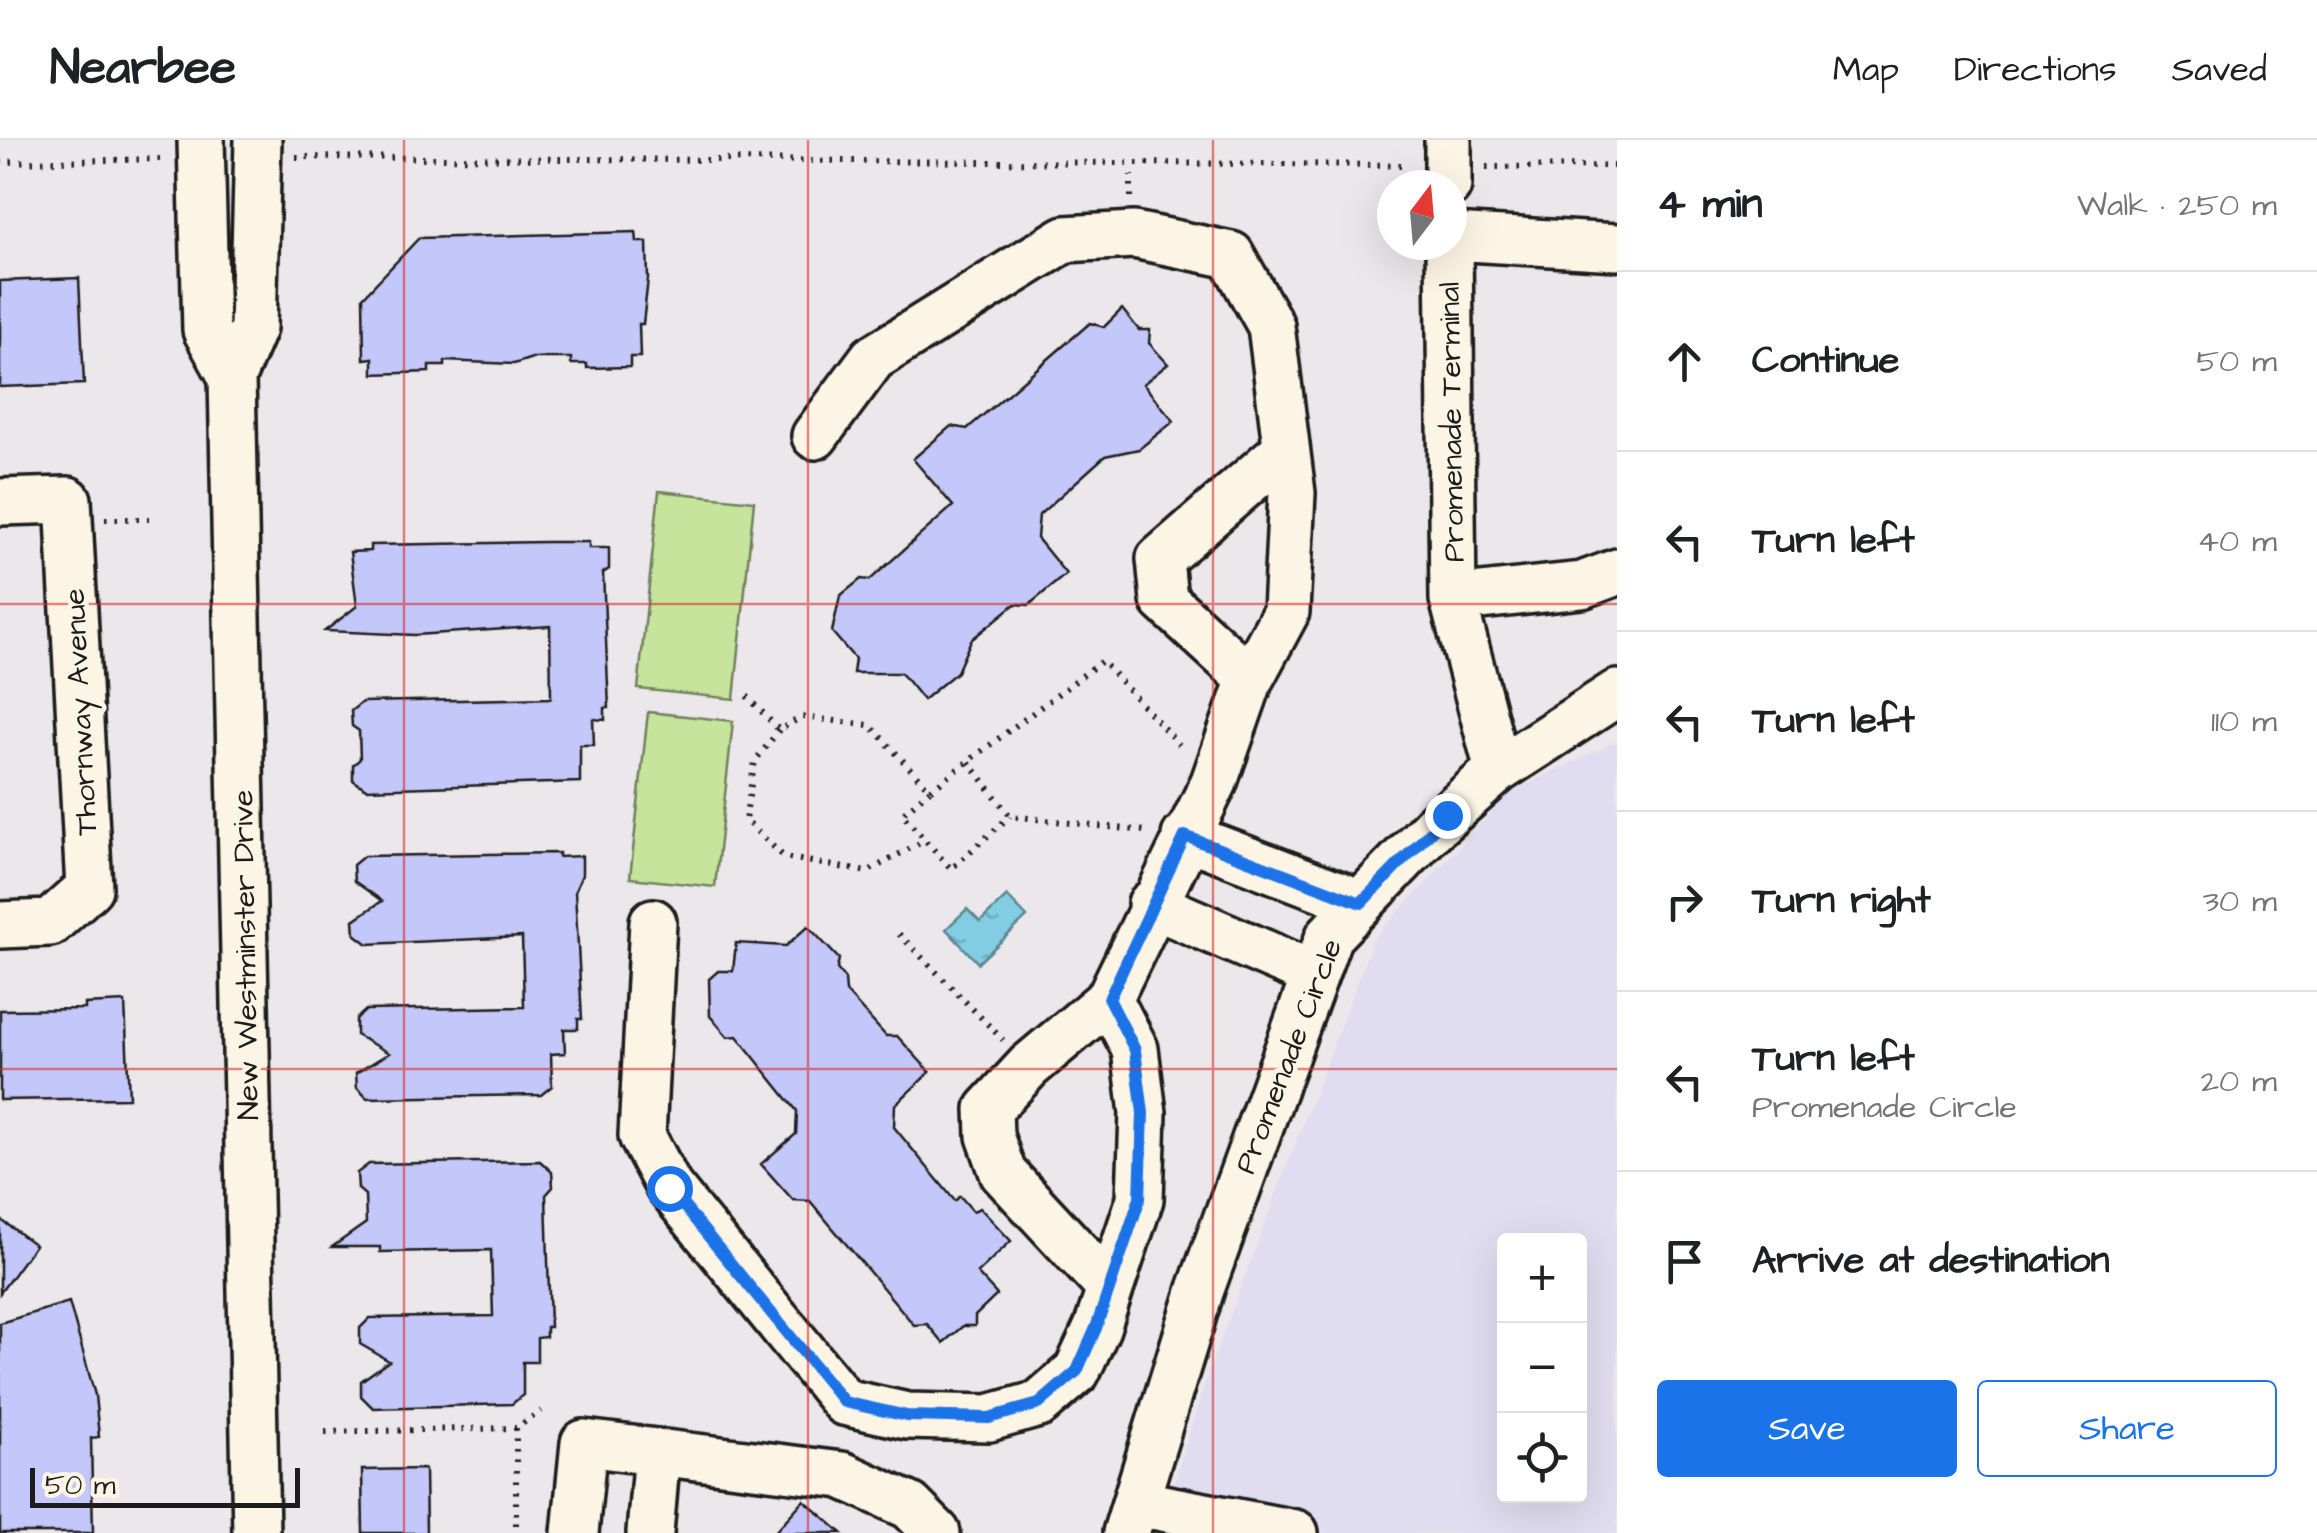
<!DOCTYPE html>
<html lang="en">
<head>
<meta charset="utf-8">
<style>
	:root { --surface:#fff; --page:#f2f2f2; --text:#202124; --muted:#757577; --line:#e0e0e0; --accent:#1a73e8 }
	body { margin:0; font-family:"Architects Daughter",sans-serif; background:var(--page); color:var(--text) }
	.controls { position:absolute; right:30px; bottom:30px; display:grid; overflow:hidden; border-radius:10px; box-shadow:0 10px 40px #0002 }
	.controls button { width:90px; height:90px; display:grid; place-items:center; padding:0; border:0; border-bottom:2px solid var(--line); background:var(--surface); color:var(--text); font:50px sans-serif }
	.compass { position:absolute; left:1377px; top:30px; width:90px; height:90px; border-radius:50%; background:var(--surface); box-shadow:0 10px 40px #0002; rotate:16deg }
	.scale { position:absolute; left:30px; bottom:25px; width:270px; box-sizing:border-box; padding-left:10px; border:5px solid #1c1c1c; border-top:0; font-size:28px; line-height:35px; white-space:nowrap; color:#1c1c1c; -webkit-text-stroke:8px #fcf5e5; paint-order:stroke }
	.stop { position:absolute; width:30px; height:30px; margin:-22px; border:8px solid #1a73e8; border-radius:50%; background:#fff }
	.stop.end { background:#1a73e8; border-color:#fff; box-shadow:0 2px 10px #0008 }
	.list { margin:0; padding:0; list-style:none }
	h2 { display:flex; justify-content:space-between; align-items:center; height:130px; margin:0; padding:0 40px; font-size:42px }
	h2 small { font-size:32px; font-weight:400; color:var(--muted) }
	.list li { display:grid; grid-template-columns:65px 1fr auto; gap:30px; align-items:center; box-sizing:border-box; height:180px; padding:0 40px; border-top:2px solid var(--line) }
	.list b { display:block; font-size:38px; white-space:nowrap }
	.list p { margin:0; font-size:32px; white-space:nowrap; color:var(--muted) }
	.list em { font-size:32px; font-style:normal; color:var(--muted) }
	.actions { display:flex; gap:20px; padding:30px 40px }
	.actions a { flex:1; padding:22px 0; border:2px solid var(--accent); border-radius:10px; text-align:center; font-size:35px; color:var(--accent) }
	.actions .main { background:var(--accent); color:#fff }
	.icon { flex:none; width:55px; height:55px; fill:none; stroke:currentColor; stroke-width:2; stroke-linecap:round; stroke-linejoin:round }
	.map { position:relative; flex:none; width:1617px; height:1393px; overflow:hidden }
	header { display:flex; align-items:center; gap:60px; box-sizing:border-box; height:140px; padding:0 50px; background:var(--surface); border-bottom:2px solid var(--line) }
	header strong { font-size:48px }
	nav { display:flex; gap:55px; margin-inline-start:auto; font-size:35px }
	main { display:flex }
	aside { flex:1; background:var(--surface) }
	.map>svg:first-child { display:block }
	.built { fill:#dfddef; fill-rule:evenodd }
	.pitch { fill:#c6e49c; stroke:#71805c; stroke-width:2.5 }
	.water { fill:url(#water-ripples); stroke:#5a8693; stroke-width:2.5 }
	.building { fill:#c4c7f9; stroke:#1c1c1c; stroke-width:2.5 }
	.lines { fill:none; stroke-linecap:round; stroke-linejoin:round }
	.minor-casing { stroke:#1c1c1c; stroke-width:52 }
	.path { stroke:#1c1c1c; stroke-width:6; stroke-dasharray:2.5 8; stroke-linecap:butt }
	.minor { stroke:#fcf5e5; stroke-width:45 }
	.route { stroke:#1a73e8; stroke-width:12 }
	.grid { fill:none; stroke:#d62828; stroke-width:2.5; stroke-opacity:0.55 }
	.labels { text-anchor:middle; stroke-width:9; stroke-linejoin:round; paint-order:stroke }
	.street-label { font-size:30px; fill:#1c1c1c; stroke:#fcf5e5 }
</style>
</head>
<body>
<header>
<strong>Nearbee</strong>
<nav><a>Map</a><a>Directions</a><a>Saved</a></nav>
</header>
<main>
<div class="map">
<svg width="1617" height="1393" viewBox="0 0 1617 1393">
	<defs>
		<pattern id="water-ripples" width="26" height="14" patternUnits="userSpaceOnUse" patternTransform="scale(2.5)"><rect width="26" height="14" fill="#83cde3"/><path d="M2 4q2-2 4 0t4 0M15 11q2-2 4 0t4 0" fill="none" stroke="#71afc2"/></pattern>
	</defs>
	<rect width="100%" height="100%" fill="#ebe7eb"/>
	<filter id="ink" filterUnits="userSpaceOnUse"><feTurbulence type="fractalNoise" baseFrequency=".01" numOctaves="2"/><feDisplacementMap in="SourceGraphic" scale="20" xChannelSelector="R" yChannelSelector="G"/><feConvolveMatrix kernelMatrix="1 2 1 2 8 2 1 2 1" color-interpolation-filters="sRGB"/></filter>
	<g filter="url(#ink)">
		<path class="built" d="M1617,601V1393H1158L1208,1233L1374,798L1511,652ZM1504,1100H1580V1356H1504Z"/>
		<path class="pitch" d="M659,351L754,361L734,559L638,549Z
			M648,572L733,581L715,747L630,738Z"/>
		<path class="water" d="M1007,756L1027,777L978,823L946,789L967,769L980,782Z"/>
		<path class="building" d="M636,92L637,102H647L648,139L643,184H639L640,217H630V227L587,228V224H571V218H532L514,224L445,221V226H429V232L373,234V218L364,219L363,157L419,98Z
			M79,138L84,244L0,247V141Z
			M1122,169L1139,190H1150L1149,203L1168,224L1143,244L1174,281L1139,309L1105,316L1039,375L1037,398L1066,434L1029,465L1015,464L971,500L957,532L923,560L901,533H853L855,519L832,492L840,456L861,439L870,440L953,366L913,319L951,286L967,289L1090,183L1104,187Z
			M547,402H589V408H609V429L603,433L609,568H605V580L593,579L594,605H580V642L366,649L353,640V625L360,619L359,591L352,586L351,571L362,562L551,558L550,486L415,495L325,491L357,466L350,412L370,411V405Z
			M559,713V717L582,716V735L575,751L582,879H578V889H564L565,913L551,914L552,946L541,955L367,958L357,948L356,933L389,913L356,895V879L366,870L524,867L522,797L368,804L355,794L354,780L382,761L354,741L353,725L364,716Z
			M808,786L839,819L837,829L845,839L846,852L886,896H897L930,932L895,965L894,987L955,1061L960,1056L973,1071L980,1068L1011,1101L977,1133L997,1155L975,1176V1186H963L943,1203L927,1184L914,1185L810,1061L793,1060L761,1024L796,994L797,971L737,896L728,897L710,876L709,839L718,831H733L736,803L786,806Z
			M125,862L129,958L0,960V870L85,869V864Z
			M540,1021L552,1032L553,1047L546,1055L550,1187H546V1197L537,1198V1222H523V1255L512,1264L373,1268L361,1256V1241L389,1221L360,1204V1188L370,1178L493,1176L491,1110L380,1112V1107H332L366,1083L365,1055L358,1049L357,1033L369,1024Z
			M0,1079L35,1105L0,1153Z
			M69,1162L95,1255L99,1297L91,1298L93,1393H0V1183Z
			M425,1329L426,1393H363L362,1330Z
			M804,1360L842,1393H774Z"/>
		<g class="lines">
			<g class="minor-casing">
				<path id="minor" d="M201,0L206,190L232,237
					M1448,0V45
					M1452,97L1617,107
					M1449,105L1453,459L1498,630
					M815,296L873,218L1065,99L1134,95L1231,115L1271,186L1292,353L1286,472L1250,539L1214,642L1109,859L1029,926L989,969L990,996L1003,1033L1110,1148
					M0,362L68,360L89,748L50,783L0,785
					M1453,459L1582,445L1617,432
					M1250,539L1164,460L1160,419L1286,309
					M1185,696L1361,763
					M1151,764L1315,835
					M653,782L642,996L669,1047L844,1262L907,1276L989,1278L1039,1264L1077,1231L1097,1188L1140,1059L1143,973L1135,909L1109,859
					M1136,1363L1295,1393
					M256,1393L232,237L253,188L258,0
					M575,1393L584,1303L842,1335L910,1366L937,1393
					M650,1393L657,1312
					M1126,1393L1201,1149L1329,796L1434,687L1498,630L1617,553"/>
			</g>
			<path class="path" d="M296,17L1409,25
				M0,22L164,19
				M1486,27L1617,26
				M1131,57V35
				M105,379H149
				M747,556L779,590L802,577L870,585L930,650L1102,521L1183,609
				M779,590L755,621L745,680L784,717L867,732L925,700
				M969,622L1010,676L1145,691
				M930,650L902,674L951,729L1010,676
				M899,794L1003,900
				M516,1288V1393
				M325,1292L516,1288L541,1271"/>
			<use href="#minor" class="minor"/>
		</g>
	</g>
	<g class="lines" filter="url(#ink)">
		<path class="route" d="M669,1048L844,1262L907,1276L989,1278L1039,1264L1077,1231L1096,1188L1140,1058L1143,973L1135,910L1109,859L1185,696L1361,763L1447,675"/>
	</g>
	<path class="grid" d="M404,0V1393M808,0V1393M1213,0V1393M0,464H1617M0,929H1617"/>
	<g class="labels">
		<g class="street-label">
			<text transform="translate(1451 282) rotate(-91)" y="10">Promenade Terminal</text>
			<text transform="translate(80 572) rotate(-93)" y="10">Thornway Avenue</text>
			<text transform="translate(245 815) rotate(-91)" y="10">New Westminster Drive</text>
			<text transform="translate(1288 916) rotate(-69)" y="10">Promenade Circle</text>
		</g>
	</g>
</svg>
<div class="controls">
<button>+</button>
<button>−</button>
<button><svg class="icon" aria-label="locate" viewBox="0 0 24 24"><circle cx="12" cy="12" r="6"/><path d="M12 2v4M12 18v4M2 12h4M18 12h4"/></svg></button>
</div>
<svg class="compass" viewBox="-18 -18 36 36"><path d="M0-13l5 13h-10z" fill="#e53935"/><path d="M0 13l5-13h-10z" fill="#757577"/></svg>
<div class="scale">50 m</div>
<div class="stop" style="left:669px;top:1048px"></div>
<div class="stop end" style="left:1447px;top:675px"></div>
</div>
<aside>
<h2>4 min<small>Walk · 250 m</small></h2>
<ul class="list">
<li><svg class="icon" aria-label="ahead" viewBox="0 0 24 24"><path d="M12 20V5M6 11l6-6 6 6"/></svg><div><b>Continue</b></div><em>50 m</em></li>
<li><svg class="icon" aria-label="left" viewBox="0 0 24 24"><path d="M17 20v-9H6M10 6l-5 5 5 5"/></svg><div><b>Turn left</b></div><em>40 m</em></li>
<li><svg class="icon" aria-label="left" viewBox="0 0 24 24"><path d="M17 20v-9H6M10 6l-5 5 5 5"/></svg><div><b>Turn left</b></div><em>110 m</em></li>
<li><svg class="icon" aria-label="right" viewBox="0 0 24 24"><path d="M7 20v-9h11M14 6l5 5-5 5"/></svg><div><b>Turn right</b></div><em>30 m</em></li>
<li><svg class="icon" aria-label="left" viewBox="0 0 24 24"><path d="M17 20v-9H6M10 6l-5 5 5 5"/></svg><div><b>Turn left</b><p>Promenade Circle</p></div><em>20 m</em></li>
<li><svg class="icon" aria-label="arrive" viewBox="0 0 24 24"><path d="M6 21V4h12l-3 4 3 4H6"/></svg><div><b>Arrive at destination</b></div></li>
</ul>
<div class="actions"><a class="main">Save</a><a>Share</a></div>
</aside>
</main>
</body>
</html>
